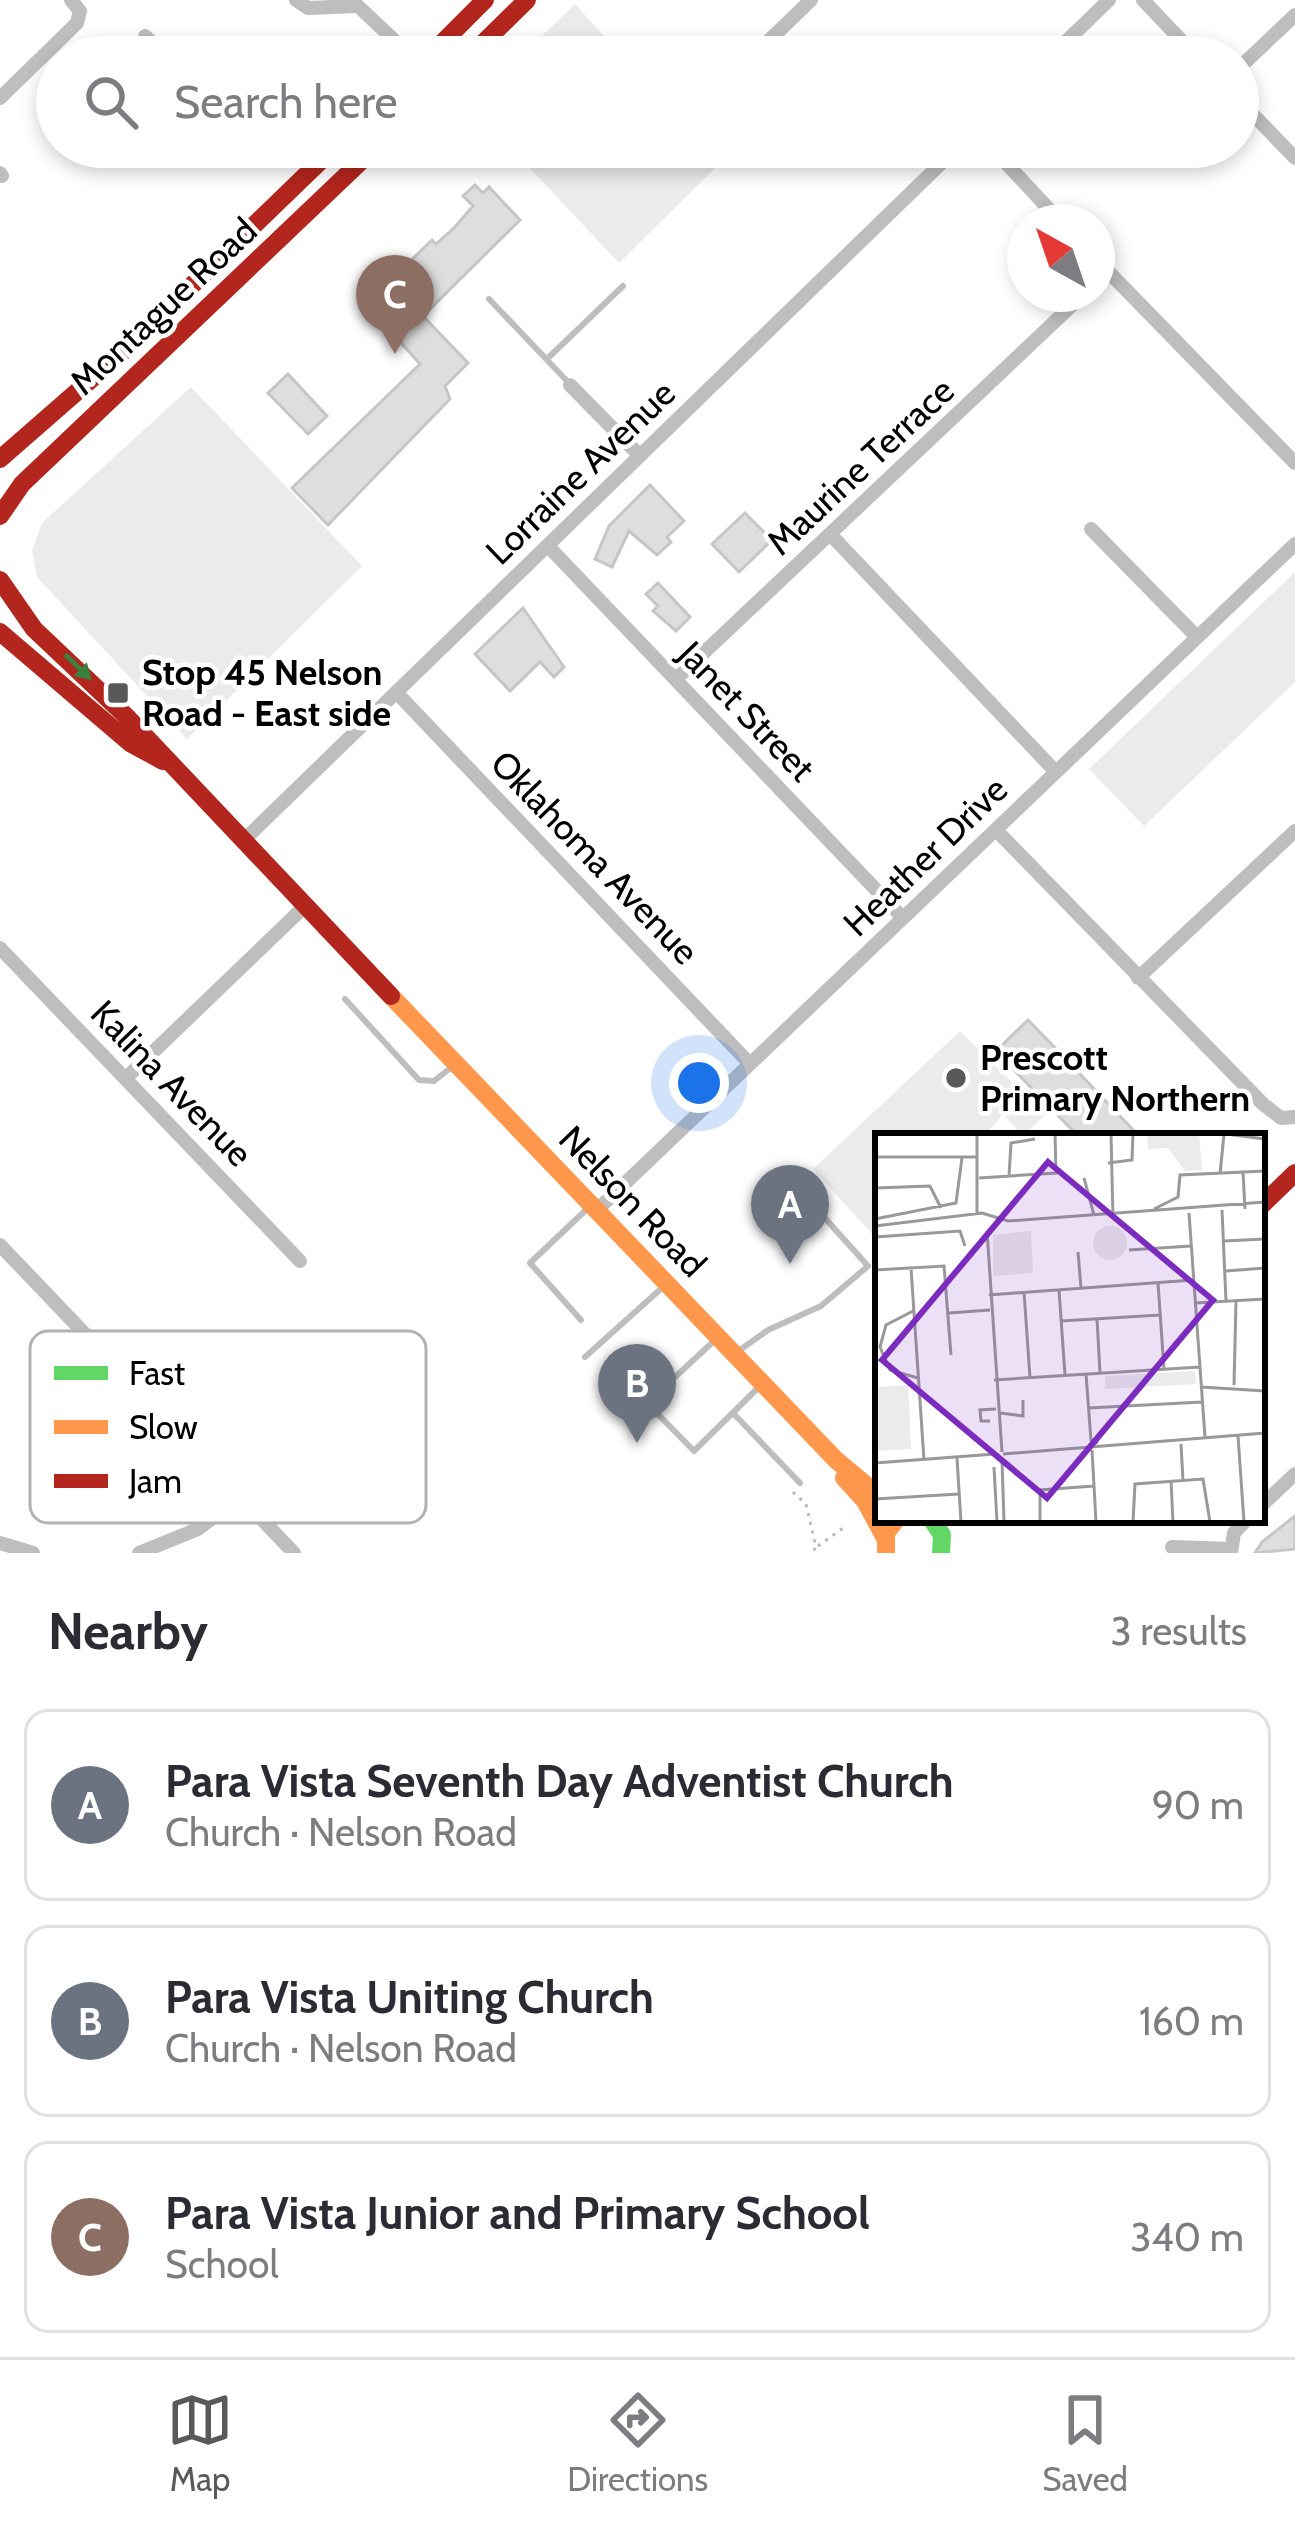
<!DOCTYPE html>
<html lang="en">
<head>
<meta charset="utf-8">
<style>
	:root { --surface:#fff; --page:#f2f2f3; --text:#2b2b33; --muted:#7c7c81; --line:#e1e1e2; --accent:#595959 }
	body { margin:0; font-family:Cabin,sans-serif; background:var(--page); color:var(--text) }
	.compass { position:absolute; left:1007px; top:204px; width:108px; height:108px; border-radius:50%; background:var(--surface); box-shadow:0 6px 18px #0003; rotate:320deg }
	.you { position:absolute; left:699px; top:1083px; width:42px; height:42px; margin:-30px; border:9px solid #fff; border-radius:50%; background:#1a73e8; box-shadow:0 0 0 18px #1a73e833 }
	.badge { display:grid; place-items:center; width:78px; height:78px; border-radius:50%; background:var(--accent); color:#fff; font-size:39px; font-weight:700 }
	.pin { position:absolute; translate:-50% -99px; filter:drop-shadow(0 3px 6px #0008) }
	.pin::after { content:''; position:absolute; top:63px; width:42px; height:36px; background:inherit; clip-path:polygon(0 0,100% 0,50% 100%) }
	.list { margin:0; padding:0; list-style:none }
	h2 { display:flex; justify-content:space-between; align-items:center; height:156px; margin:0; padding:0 48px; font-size:51px }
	h2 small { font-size:39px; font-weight:400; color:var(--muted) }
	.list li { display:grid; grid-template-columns:78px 1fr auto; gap:36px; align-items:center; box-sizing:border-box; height:192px; margin:0 24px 24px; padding:0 24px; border:3px solid var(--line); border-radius:24px }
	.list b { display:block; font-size:45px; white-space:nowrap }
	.list p { margin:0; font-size:39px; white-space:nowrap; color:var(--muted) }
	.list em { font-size:39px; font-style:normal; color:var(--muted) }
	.icon { flex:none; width:66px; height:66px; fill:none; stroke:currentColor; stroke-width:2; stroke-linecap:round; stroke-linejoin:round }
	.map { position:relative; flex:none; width:1295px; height:1553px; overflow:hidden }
	.search { position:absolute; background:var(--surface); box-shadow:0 6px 18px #0003; left:36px; right:36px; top:36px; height:132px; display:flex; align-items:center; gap:30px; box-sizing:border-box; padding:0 42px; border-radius:66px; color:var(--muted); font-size:45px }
	.sheet { height:804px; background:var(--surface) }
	nav { display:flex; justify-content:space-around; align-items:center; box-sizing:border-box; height:168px; border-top:3px solid var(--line); background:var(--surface); font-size:33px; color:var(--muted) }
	nav a { display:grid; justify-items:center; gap:6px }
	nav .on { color:var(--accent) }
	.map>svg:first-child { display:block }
	.green { fill:#ebebeb }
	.building { fill:#dedede; stroke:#c6c6c6; stroke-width:3 }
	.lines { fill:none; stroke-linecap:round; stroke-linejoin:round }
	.path { stroke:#b9b9b9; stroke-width:3; stroke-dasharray:3 6; stroke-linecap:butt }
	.lane { stroke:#bebebe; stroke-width:6 }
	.street { stroke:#bebebe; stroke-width:14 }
	.fast { stroke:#63d668; stroke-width:18 }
	.slow { stroke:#ff974d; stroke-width:18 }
	.jam { stroke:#b3261e; stroke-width:18 }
	.oneway { fill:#3b803e }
	.poi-dot { fill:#595959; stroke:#fff; stroke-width:4.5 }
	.labels { text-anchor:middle; stroke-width:9; stroke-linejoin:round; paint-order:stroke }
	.street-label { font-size:36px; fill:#000; stroke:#fff }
	.poi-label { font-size:36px; font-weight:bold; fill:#000; stroke:#fff; text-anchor:start }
	.inset-road { fill:none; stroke:#999; stroke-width:3 }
	.view { fill:#7b2cbf; fill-opacity:0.15; stroke:#7b2cbf; stroke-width:6 }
	.inset-edge { fill:none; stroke:#000; stroke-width:6 }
	.key { fill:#fff; stroke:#b2b2b2; stroke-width:3 }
	.key-label { font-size:33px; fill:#000 }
</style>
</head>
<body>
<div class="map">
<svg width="1295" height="1553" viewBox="0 0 1295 1553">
	<rect width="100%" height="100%" fill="#fff"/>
	<path class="green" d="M575,4L623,57H520Z
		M510,147H706L720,163L619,263Z
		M191,387L362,566L187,739L37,577L32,550L42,523Z
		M1295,572V682L1144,826L1089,769Z
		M960,1031L1045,1115L1023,1136L1003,1114L984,1136H878L875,1237L813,1169Z"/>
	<path class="building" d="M475,185L483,193L489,187L520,220L423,316L468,363L445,386L450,399L328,525L292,488L420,364L366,304L432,240L436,244L454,228L473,206L463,196Z
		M288,374L327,416L308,434L268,393Z
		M650,485L684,521L667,537L671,542L657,555L629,531L612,567L595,559L609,526Z
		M745,513L772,540L739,572L712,544Z
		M658,583L690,617L676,631L653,611L658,606L646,594Z
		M523,608L564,667L554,677L540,662L510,691L475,654Z
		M1028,1020L1061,1054L1139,1136H1078L1039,1096L996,1051Z
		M1295,1516V1549L1255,1553L1262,1542Z"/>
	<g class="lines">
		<path class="path" d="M793,1492L806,1504L816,1547L812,1553
			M818,1546L846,1526"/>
		<path class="lane" d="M489,299L568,382
			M547,359L623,286
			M345,999L419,1080L434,1081L453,1066
			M581,1320L530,1263L588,1208
			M715,1340L647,1403L694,1451L762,1384
			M737,1352L768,1330L821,1306L868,1266L805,1196
			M585,1357L664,1286
			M733,1413L800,1483"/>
		<path class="street" d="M296,0L308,8L358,6L412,57
			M1143,0L1197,57
			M145,36L168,57
			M752,57L811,0
			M1050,57L1109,0
			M1238,69L1295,15
			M0,98L77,23L80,11L71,0
			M1238,99L1295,158
			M991,147L1061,222
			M0,173L2,176
			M1097,260L1295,463
			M570,385L639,455
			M1091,529L1197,637
			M831,535L1056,772
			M548,546L903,918
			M676,679L1084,294
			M396,692L750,1064
			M996,830L1263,1104L1281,1118L1295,1117
			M244,840L958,147
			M0,948L300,1261
			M1138,978L1295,831
			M126,1078L305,906
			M596,1211L1295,544
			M0,1245L294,1553
			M1262,1505L1295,1474
			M262,1519L335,1452
			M0,1543L33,1553
			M1172,1547L1230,1549
			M139,1553L198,1529L240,1497
			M1231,1553L1234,1533L1246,1520"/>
		<path class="fast" d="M932,1520L942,1535L941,1553"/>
		<path class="slow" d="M391,996L836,1460L878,1495
			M844,1478L865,1501L885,1538
			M886,1553V1533L896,1520"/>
		<path class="jam" d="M428,57L485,0
			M469,57L527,0
			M0,459L127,348L335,147
			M0,516L22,484L376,147
			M0,580L34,629L126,716L391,996
			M0,632L130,743L163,761
			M1262,1205L1295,1173"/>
	</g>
	<defs><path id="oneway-solid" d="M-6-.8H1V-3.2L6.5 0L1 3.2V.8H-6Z" transform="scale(3)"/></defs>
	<use class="oneway" href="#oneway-solid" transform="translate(78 667) rotate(44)"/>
	<g class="poi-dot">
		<rect x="106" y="681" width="24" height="24" rx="6"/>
		<circle cx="956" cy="1078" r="12"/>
	</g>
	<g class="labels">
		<g class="street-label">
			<text transform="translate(163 306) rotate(-43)" y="13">Montague Road</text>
			<text transform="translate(860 466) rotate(-43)" y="13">Maurine Terrace</text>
			<text transform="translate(580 472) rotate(-44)" y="13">Lorraine Avenue</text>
			<text transform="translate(747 711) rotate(46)" y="13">Janet Street</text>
			<text transform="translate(925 856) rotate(-44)" y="13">Heather Drive</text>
			<text transform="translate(595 857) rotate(46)" y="13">Oklahoma Avenue</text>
			<text transform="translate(172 1083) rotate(46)" y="13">Kalina Avenue</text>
			<text transform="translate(633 1201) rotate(46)" y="13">Nelson Road</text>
		</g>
		<g class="poi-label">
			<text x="142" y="685">Stop 45 Nelson<tspan x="142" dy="41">Road - East side</tspan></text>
			<text x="980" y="1070">Prescott<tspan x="980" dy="41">Primary Northern</tspan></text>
		</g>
	</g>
	<g transform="translate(875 1133)">
		<rect width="390" height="390" fill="#fff"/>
		<path d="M272,1H324L327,37L310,38L293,15L273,16ZM218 110a17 17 0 1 1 34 0a17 17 0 1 1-34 0ZM156,98L158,140L118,143V102ZM320,238L321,251L230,256V243ZM33,252L36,316L0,318V254Z" fill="#ebebeb"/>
		<path class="inset-road" d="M102,1V82M236,1L238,85M351,1L390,6M0,24H103M233,30L257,27L258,1M368,39L370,76M345,41L349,1M134,43L136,10L160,6M104,45L181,40L180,1M209,45L219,82M0,55L55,53L66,75M279,76L303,64L305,42L390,38M347,77L351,168M314,80L330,304M0,86L81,70L87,25M0,93L107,80L133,88L390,69M112,98L127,319M0,104L85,98L90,113M349,108L390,106M254,117L316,113M203,119L206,155M36,135L49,327M0,137L69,133L76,222M351,138L390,135M283,150L289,236M184,157L190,242M149,159L155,245M114,162L318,147M320,170L390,166M38,178L11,192L5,214L15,237L43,245M74,180L115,177M222,186L225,240M186,188L285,182M211,241L216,307L223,310M119,247L325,234M359,252L361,168M326,254L390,258M213,275L327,269M125,280L148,283V267M115,288H106L105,277L121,276M363,303L369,389M306,311L308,348M217,317L221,389M128,321L390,300M82,325L86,389M127,327L129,389M0,330L120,321M119,334L122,389M296,348L298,389M0,366L84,361M165,389V357L219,353M258,389L260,351L328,346L335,389"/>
		<path class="view" d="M173,29L338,167L172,365L7,227Z"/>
		<rect width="390" height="390" class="inset-edge"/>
	</g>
	<rect x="30" y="1331" width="396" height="192" rx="18" class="key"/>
	<rect x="54" y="1366" width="54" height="14" fill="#63d668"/>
	<rect x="54" y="1420" width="54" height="14" fill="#ff974d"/>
	<rect x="54" y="1474" width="54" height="14" fill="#b3261e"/>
	<g class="key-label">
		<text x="129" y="1385">Fast</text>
		<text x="129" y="1439">Slow</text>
		<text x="129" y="1493">Jam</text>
	</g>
</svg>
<svg class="compass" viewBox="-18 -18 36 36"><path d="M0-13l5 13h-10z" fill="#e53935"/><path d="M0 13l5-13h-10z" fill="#7c7c81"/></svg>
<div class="you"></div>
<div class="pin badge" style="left:790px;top:1264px;background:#6b7280">A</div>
<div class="pin badge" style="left:637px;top:1443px;background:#6b7280">B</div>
<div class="pin badge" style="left:395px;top:354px;background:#8d6e63">C</div>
<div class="search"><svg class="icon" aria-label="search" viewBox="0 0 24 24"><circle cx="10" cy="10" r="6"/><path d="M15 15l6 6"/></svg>Search here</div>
</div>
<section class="sheet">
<h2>Nearby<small>3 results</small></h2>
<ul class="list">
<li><span class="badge" style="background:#6b7280">A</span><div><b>Para Vista Seventh Day Adventist Church</b><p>Church · Nelson Road</p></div><em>90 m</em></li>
<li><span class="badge" style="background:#6b7280">B</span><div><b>Para Vista Uniting Church</b><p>Church · Nelson Road</p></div><em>160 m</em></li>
<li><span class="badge" style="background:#8d6e63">C</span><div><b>Para Vista Junior and Primary School</b><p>School</p></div><em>340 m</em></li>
</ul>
</section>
<nav>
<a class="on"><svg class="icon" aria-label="map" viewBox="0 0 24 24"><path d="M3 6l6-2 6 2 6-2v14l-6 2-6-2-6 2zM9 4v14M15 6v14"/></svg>Map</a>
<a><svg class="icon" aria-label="directions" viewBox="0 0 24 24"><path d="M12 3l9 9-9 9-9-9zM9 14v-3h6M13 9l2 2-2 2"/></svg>Directions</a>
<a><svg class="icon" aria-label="saved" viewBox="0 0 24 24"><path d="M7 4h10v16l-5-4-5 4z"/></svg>Saved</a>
</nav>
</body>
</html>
